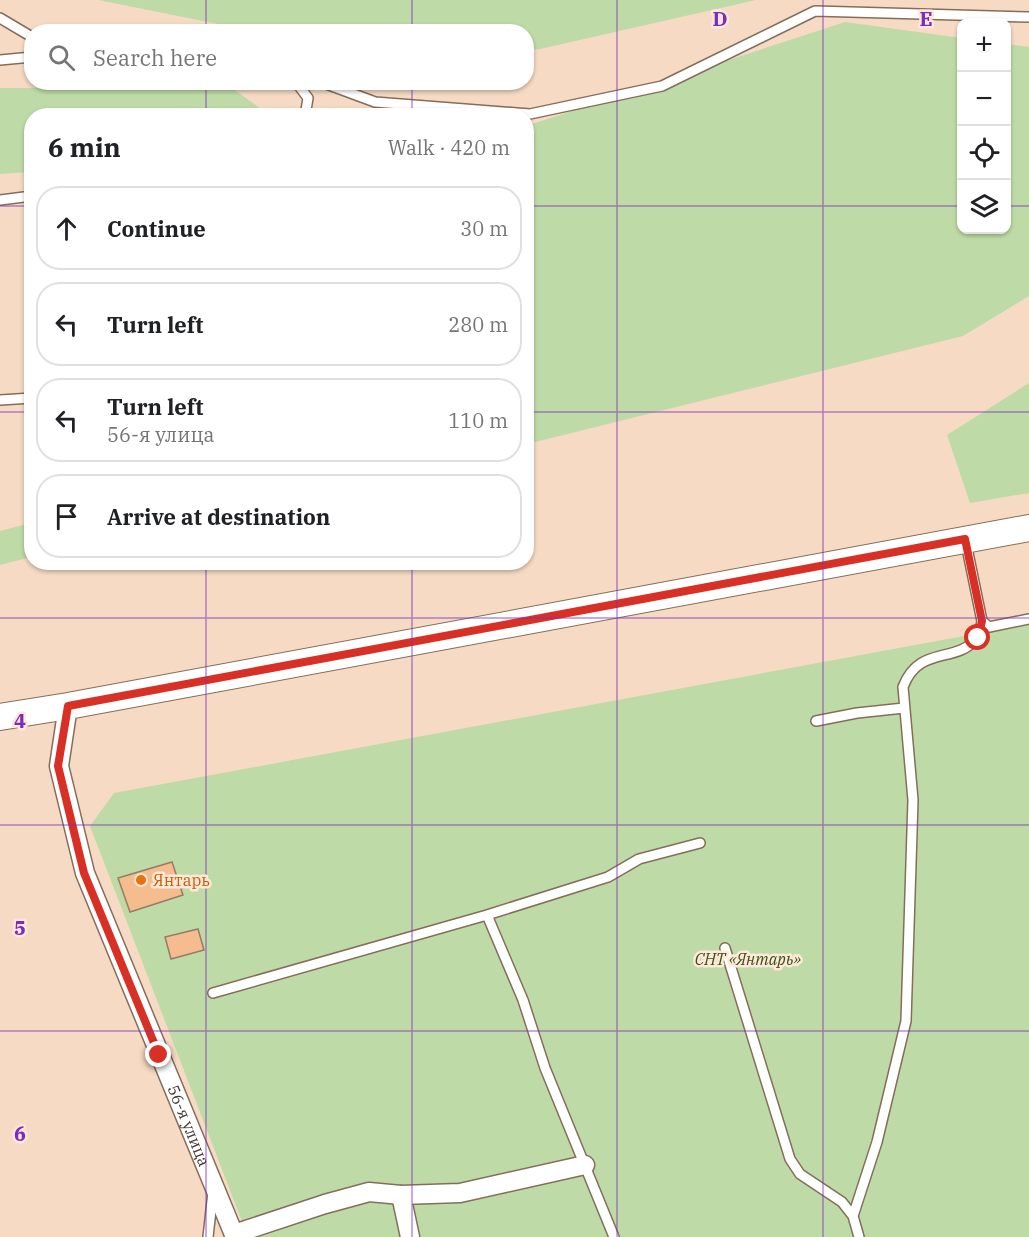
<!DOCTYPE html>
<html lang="en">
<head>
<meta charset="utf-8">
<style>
	:root { --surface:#fff; --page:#f6f6f6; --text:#202124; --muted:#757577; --line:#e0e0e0 }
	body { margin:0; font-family:"IBM Plex Serif",serif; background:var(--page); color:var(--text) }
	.controls { position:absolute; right:18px; top:18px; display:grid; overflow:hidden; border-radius:12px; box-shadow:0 2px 4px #0004 }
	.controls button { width:54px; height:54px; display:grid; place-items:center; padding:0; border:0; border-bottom:2px solid var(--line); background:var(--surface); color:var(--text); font:30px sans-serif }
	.stop { position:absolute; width:18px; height:18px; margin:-14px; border:4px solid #d93025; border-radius:50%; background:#fff }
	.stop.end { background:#d93025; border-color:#fff; box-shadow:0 2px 6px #0008 }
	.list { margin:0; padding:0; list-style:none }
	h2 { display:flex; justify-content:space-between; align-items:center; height:78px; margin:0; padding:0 24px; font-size:26px }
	h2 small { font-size:20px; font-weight:400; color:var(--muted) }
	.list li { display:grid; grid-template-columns:39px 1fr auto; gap:18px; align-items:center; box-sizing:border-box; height:84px; margin:0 12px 12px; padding:0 12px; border:2px solid var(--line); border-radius:24px }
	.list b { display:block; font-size:22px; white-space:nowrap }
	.list p { margin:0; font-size:20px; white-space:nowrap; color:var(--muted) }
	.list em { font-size:20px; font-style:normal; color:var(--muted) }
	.icon { flex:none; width:33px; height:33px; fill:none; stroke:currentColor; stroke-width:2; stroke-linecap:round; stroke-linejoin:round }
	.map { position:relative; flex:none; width:1029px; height:1237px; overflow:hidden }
	.search { position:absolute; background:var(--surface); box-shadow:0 2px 4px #0004; left:24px; top:24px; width:510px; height:66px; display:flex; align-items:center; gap:15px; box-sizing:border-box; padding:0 21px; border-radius:24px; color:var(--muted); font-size:22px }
	.panel { position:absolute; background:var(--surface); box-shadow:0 2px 4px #0004; left:24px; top:108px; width:510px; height:462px; border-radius:24px }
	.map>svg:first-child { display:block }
	.green { fill:#bedba7 }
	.building { fill:#f5bc8f; stroke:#957c68; stroke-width:1.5 }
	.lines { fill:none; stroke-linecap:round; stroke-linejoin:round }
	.service-casing { stroke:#856d5a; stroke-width:12 }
	.minor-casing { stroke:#856d5a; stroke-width:21 }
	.secondary-casing { stroke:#856d5a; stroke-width:28 }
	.service { stroke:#fff; stroke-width:9 }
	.minor { stroke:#fff; stroke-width:18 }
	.secondary { stroke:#fff; stroke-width:26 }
	.route { stroke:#d93025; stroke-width:8 }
	.grid { fill:none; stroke:#7b2cbf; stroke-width:1.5; stroke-opacity:0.55 }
	.food-dot { fill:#e8710a; stroke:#ffe8d7; stroke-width:2 }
	.labels { text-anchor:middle; stroke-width:5; stroke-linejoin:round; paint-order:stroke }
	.food-label { font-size:16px; fill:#c56008; stroke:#ffe8d7; text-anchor:start }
	.park-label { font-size:16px; font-style:italic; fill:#36501c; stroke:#ffe8d7 }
	.street-label { font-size:16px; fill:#433830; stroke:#ffe8d7 }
	.grid-label { font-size:20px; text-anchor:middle; font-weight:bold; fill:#7b2cbf; stroke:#ffe8d7; stroke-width:5; stroke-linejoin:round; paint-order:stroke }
</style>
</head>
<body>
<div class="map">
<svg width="1029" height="1237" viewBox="0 0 1029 1237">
	<rect width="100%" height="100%" fill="#f6dac4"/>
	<path class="green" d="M98,0H756L540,49L527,50L526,32L253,31Z
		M845,22L961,38L962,230H1006L1007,44L1029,47V296L963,336L527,444L526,126Z
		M93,83H225L260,108L253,116H32L31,172L0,174V88H47Z
		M1029,383V493L970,503L947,435Z
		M31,523V557L0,565V531Z
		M1029,624V1237H248L90,826L114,793Z"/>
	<path class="building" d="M172,862L183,895L130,912L118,878Z
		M198,929L204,950L171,959L165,937Z"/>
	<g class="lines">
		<g class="service-casing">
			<path id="service" d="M0,18L32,37
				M0,60L32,57
				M296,82L308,98L305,116
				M321,82L375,102L530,114L662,86L815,11L1029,17
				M0,200L32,196
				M0,400L32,398
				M966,543L982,621L989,627L1029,619
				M816,721L857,713L904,708
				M487,915L523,1000L545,1068L614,1237
				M725,948L790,1159L800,1174L842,1202L853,1216L859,1237
				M213,993L487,915L608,877L639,859L700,843
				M853,1216L877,1142L906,1021L913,800L903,687C919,645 955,664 976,639C980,635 981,627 982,621
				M208,1237L213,1192"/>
		</g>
		<g class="minor-casing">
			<g id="minor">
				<path id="s1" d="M68,706L59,766L85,873L235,1237"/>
				<path d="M401,1195L410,1237"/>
				<path d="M234,1234L325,1204L369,1192L401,1195L460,1193L585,1165"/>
			</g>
		</g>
		<g class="secondary-casing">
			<path id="secondary" d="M0,717L68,706L1029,528"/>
		</g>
		<use href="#service" class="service"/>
		<use href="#minor" class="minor"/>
		<use href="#secondary" class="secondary"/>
	</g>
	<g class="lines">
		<path class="route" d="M159,1055L84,873L58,766L68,706L965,539L982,621L978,638"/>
	</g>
	<path class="grid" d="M206,0V32M412,0V32M617,0V1237M823,0V1237M206,82V116M412,82V116M0,206H32M526,206H962M1006,206H1029M0,412H32M526,412H1029M206,562V1237M412,562V1237M0,618H1029M0,825H1029M0,1031H1029"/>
	<circle class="food-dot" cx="141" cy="880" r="6"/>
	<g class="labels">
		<g class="food-label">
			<text x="153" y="886">Янтарь</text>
		</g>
		<g class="park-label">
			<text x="748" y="965">СНТ «Янтарь»</text>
		</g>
		<g class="street-label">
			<text dy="6" stroke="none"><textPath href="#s1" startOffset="444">56-я улица</textPath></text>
		</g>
	</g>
	<g class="grid-label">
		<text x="720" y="26">D</text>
		<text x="926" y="26">E</text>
		<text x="20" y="728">4</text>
		<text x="20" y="935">5</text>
		<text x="20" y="1141">6</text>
	</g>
</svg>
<div class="controls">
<button>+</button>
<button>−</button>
<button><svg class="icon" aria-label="locate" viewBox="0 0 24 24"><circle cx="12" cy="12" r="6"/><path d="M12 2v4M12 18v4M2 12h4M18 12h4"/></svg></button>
<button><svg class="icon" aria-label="layers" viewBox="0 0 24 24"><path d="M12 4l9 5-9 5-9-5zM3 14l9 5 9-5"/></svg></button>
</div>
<div class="stop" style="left:978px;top:638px"></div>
<div class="stop end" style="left:159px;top:1055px"></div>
<div class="search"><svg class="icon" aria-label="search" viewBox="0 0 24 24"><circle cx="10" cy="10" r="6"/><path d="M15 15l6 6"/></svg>Search here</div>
<section class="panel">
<h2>6 min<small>Walk · 420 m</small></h2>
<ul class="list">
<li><svg class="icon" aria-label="ahead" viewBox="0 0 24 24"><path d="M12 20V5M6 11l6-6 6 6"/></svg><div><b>Continue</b></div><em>30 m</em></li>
<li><svg class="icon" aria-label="left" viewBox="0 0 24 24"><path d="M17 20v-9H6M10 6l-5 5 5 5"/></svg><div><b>Turn left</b></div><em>280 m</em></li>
<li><svg class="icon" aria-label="left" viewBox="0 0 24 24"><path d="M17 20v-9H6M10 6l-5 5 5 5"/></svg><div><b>Turn left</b><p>56-я улица</p></div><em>110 m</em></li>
<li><svg class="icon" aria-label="arrive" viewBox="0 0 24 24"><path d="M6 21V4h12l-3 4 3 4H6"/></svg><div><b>Arrive at destination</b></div></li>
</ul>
</section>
</div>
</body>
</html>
